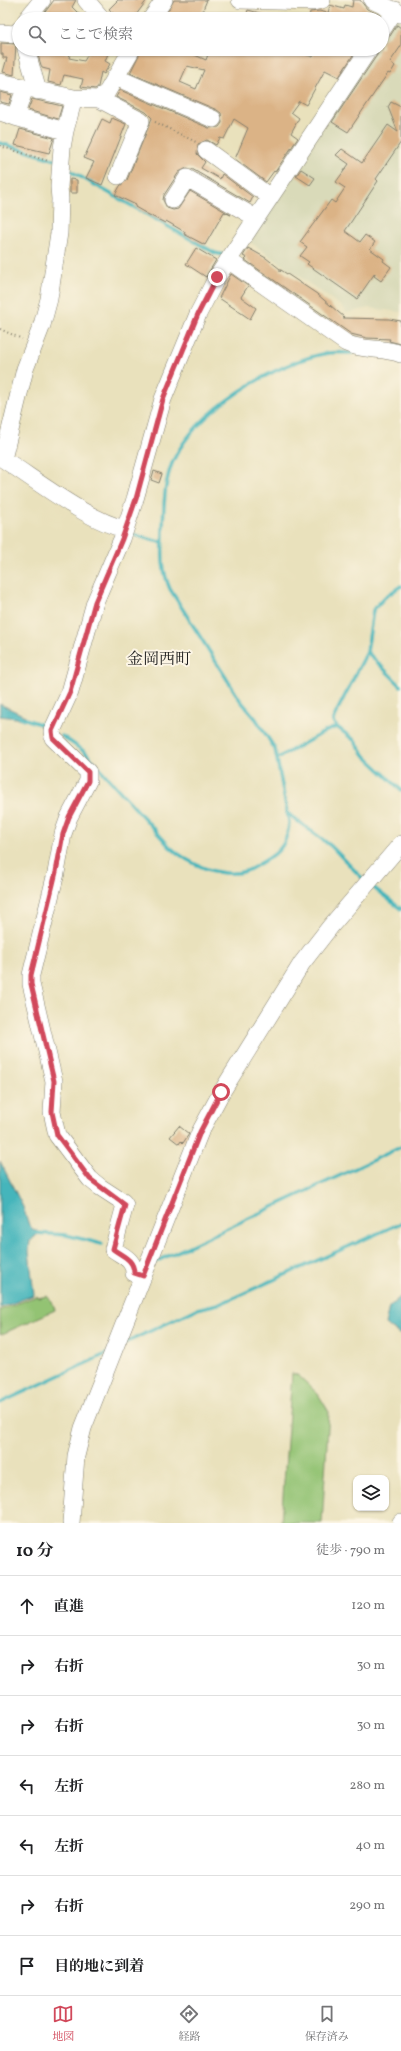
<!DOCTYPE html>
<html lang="ja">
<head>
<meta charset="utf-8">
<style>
	:root { --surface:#fff; --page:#f6f6f6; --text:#202124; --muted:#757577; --line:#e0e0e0; --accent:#d1495b }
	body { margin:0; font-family:Vollkorn,"Noto Serif JP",serif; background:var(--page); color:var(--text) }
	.controls { position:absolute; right:12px; bottom:12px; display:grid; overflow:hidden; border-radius:8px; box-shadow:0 1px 3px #0004 }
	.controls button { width:36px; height:36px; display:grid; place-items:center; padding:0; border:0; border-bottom:1px solid var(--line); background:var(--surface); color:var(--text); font:20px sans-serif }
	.stop { position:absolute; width:12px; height:12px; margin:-9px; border:3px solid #d1495b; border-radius:50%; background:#fff }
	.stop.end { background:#d1495b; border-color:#fff; box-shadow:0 1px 4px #0008 }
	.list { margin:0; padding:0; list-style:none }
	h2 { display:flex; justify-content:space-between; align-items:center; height:52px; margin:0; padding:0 16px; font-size:17px }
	h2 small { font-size:13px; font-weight:400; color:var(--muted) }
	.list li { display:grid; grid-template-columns:26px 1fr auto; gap:12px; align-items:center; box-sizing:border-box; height:60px; padding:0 16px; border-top:1px solid var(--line) }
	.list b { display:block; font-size:15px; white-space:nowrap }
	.list em { font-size:13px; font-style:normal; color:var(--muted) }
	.icon { flex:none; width:22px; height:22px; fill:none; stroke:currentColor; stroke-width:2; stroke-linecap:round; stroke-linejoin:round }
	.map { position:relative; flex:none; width:401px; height:1523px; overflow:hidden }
	.search { position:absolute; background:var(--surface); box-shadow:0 1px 3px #0004; left:12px; right:12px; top:12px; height:44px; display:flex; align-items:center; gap:10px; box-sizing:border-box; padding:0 14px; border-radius:22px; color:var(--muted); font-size:15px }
	.sheet { height:472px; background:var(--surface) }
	nav { display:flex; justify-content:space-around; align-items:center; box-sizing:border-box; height:56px; border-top:1px solid var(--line); background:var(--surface); font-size:11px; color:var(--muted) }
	nav a { display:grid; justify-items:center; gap:2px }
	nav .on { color:var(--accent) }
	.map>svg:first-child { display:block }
	.built { fill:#d9dab9 }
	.green { fill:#93c373; stroke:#587048 }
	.water { fill:#45b5bb; stroke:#30686c }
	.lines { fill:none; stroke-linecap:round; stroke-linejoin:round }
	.stream { stroke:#45b5bb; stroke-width:3.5 }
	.building { fill:#dbb386; fill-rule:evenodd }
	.minor-casing { stroke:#827e6c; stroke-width:18 }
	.path { stroke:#827e6c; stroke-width:2; stroke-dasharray:1 3; stroke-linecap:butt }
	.minor { stroke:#fff; stroke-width:17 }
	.route { stroke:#d1495b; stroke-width:5 }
	.labels { text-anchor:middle; stroke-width:4; stroke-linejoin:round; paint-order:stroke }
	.quarter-label { font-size:16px; fill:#1c1c1c; stroke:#fcf5e5 }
</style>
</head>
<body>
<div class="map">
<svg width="401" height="1523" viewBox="0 0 401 1523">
	<rect width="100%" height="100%" fill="#fcf5e5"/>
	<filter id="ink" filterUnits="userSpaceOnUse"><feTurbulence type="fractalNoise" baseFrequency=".025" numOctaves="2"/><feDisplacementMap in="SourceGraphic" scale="8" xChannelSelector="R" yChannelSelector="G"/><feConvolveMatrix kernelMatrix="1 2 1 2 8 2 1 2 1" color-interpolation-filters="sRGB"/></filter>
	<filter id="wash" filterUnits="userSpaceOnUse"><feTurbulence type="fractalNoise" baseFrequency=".012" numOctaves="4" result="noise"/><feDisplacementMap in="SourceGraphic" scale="16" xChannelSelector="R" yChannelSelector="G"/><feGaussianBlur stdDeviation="0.9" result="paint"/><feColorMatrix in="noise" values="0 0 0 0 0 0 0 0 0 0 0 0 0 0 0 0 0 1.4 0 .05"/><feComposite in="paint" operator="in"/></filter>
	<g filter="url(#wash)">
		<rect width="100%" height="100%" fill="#e9e1bc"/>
		<path class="built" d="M396,16L401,19V312L369,308L346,313L344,308L246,239L374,49H382V37Z"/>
		<path class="green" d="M37,1296L38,1298L47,1296L52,1301L55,1310L0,1335V1310Z
			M292,1373L299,1376L318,1394L329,1412L322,1523H281Z"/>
		<path class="water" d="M0,704L25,716L24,719L0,716Z
			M0,1161L23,1207L29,1225L33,1229L38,1231L37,1235L30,1241L29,1251L34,1295L0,1308Z
			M401,1296V1334H399L385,1324L389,1307Z"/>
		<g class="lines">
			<path class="stream" d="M0,143L56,160
				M65,168L215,253L224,255
				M132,534L163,543
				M367,652L401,686
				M20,717L48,727
				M337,727L333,722L334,717L367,652L373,610L385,597L401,586
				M62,736L85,752L170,847C189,864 220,879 246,871C252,869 259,864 264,861C281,852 288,841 289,822L275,749L256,719L240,700L170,589C160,566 163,551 163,527C164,505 164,482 173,461C196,411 275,362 328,353C336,352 344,353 352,353
				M278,758L326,731L337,727L354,740L365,756L401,790
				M287,813L331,846L362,878
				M374,888L401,909
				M34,1233L66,1235L102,1244
				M155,1262L401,1147
				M123,1344L197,1309L222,1303L401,1223
				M0,1403L106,1354"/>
		</g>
		<g id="blocks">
			<path class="building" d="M54,0H76L72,7L84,19H40Z
				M118,0H147L133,19H112L114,14L109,9Z
				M174,0H207L199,19H163Z
				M353,0H360L367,9L380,15L377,19H309L310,12L319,11L328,13L330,5L344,9L345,5L352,7Z
				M248,10L274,17V19H245Z
				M397,25L401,28V46L390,62L395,66L390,74L388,73L348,132L332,122L377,55L379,49H382V40L390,36Z
				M1,43L16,44L14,75L3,72L7,58H3V54H1Z
				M36,49H59L57,51L70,54L69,58L84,61L91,49H110L105,61L110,64L104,74L101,72L98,87L95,89L81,87L83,79L64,75L61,85L48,82L50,70L42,68Z
				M142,49H189L188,52L206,60L210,49H289L313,57L315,49H357L339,77L325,70L306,105L299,101L291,112L299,118L291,133L298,138L275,172L274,171L266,182L235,159L248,128L234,119L224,139L220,138L216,145L207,140L198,144L197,154L205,162L201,168L220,179L222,174L253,197L250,203L192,169L187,168L179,172L164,195L163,200L167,208L173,210L178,209L190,191L231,215L224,212L205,245L184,234L185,232L166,221L165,223L149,215L135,207L136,205L115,195L120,186L127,180L152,118L146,112L116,97L120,90L209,128L219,127L222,123L221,113L217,110L130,73ZM187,66L204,70L196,89L180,82Z
				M0,92L12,95L9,104L0,102Z
				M32,99L62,106L58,119L28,110Z
				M391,102L401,107V142L376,179L378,181L345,231L360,242L365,235L375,242L370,249L384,259L383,261L391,267L381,281L374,276L375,273L357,299L307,264L309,262L300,256L307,247L300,242L331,200L335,203L345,188L336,182L349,164L336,155L342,149L362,163L388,125L398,132L388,107Z
				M112,118L126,124L102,185L86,178L94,162L84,158L102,119L110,123Z
				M20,129L54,138L49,153L15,145Z
				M301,169L315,178L310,185L296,176Z
				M70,179L77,180V193H70Z
				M196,248L216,260L206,277L186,264Z
				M248,248L266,258L280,269V272L281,270L317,294L344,317L343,318L389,319L401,321V344L389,341L390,339L367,338L351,334L245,260L247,258L243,256Z
				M231,274L248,286L241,297L256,308L250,319L219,298Z
				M154,471L162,474L159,483L151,480Z
				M179,1126L189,1134L183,1143L181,1141L179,1144L170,1137Z"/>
		</g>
	</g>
	<g filter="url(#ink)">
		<use href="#blocks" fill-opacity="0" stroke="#827e6c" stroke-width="1"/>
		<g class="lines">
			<g class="minor-casing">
				<path id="minor" d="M86,0L102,19
					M240,0L313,2L322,0
					M372,0L401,14
					M27,19L42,0
					M151,19L164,0
					M382,30L395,10
					M0,33L16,34L19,30
					M26,49L38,91
					M115,77L213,119
					M0,82L74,98
					M99,99L141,121L118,176
					M0,112L15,117L25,88
					M15,117L65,131
					M206,150L270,197
					M173,200L187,178L256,218
					M228,260L346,343C362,351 383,347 401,354
					M125,529C88,521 36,480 3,459L25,369L42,325L49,299L59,233L60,199L59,187L62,148L65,131L74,98L99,99L107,92L132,49
					M143,1276L134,1273C134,1259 122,1256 113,1249L125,1205L123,1202L100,1187L90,1179L57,1135L52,1112L54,1081L31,984V975L56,873L63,834L69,817L88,781V772L53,738L52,731L70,692L95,602L122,539L135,499L163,399L198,314L217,277L369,49
					M71,1523L76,1456L83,1428L200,1132L221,1093L302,963L330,927L401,844
					M401,1523V1522"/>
			</g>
			<path class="path" d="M155,122L196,142
				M0,146L48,161
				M0,329L22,339"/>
			<use href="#minor" class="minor"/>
		</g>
	</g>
	<g class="lines" filter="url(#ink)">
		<path class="route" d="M217,277L198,314L163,399L136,499L122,539L95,602L70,692L52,731L53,738L88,772V781L69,817L63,834L56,872L31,975V984L54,1081L52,1112L57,1135L90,1179L125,1205L113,1249C122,1256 134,1259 134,1273L143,1276L200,1132L221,1092"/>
	</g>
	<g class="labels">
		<g class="quarter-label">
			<text x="159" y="664">金岡西町</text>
		</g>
	</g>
</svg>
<div class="controls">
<button><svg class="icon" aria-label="layers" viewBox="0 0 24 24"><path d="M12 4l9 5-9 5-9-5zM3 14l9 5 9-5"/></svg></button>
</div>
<div class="stop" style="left:221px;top:1092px"></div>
<div class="stop end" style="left:217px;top:277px"></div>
<div class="search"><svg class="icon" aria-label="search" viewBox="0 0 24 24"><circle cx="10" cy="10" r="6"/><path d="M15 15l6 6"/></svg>ここで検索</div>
</div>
<section class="sheet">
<h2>10 分<small>徒歩 · 790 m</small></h2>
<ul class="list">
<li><svg class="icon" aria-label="ahead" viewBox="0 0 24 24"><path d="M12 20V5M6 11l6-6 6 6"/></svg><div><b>直進</b></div><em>120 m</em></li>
<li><svg class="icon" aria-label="right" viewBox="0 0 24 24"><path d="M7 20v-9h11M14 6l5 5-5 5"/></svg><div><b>右折</b></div><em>30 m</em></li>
<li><svg class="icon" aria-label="right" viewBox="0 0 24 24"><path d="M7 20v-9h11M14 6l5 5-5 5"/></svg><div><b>右折</b></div><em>30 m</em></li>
<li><svg class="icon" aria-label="left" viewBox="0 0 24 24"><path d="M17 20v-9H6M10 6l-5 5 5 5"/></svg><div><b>左折</b></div><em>280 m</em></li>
<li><svg class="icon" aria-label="left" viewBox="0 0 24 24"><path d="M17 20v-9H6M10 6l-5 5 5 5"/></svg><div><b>左折</b></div><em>40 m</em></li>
<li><svg class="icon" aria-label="right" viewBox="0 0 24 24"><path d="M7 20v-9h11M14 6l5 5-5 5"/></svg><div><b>右折</b></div><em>290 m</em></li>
<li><svg class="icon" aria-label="arrive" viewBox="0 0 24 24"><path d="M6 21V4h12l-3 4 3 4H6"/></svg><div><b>目的地に到着</b></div></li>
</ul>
</section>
<nav>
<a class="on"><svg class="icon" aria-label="map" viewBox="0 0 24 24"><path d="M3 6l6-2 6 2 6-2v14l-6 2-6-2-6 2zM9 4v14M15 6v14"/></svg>地図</a>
<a><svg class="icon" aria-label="directions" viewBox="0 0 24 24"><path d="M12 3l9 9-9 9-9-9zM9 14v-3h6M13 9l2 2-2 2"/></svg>経路</a>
<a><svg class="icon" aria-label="saved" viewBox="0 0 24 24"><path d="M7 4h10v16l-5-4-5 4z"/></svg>保存済み</a>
</nav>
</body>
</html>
